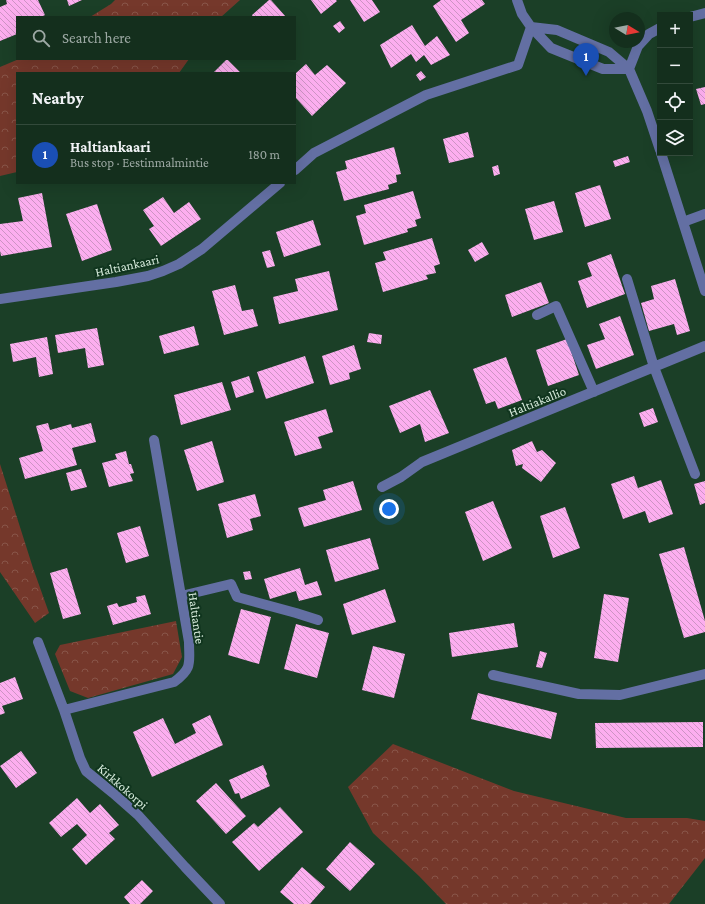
<!DOCTYPE html>
<html lang="en">
<head>
<meta charset="utf-8">
<style>
	:root { --surface:#142f1d; --page:#213b2a; --text:#f1f3f6; --muted:#9da9a4; --line:#334a3b; --accent:#f987e8 }
	body { margin:0; font-family:"Crimson Pro",serif; background:var(--page); color:var(--text) }
	.controls { position:absolute; right:12px; top:12px; display:grid; overflow:hidden; border-radius:0px; box-shadow:0 4px 16px #0002 }
	.controls button { width:36px; height:36px; display:grid; place-items:center; padding:0; border:0; border-bottom:1px solid var(--line); background:var(--surface); color:var(--text); font:20px sans-serif }
	.compass { position:absolute; left:609px; top:12px; width:36px; height:36px; border-radius:50%; background:var(--surface); box-shadow:0 4px 16px #0002; rotate:100deg }
	.you { position:absolute; left:389px; top:509px; width:14px; height:14px; margin:-10px; border:3px solid #fff; border-radius:50%; background:#1a73e8; box-shadow:0 0 0 6px #1a73e833 }
	.badge { display:grid; place-items:center; width:26px; height:26px; border-radius:50%; background:var(--accent); color:#fff; font-size:13px; font-weight:700 }
	.pin { position:absolute; translate:-50% -33px; filter:drop-shadow(0 1px 2px #0008) }
	.pin::after { content:''; position:absolute; top:21px; width:14px; height:12px; background:inherit; clip-path:polygon(0 0,100% 0,50% 100%) }
	.list { margin:0; padding:0; list-style:none }
	h2 { display:flex; justify-content:space-between; align-items:center; height:52px; margin:0; padding:0 16px; font-size:17px }
	h2 small { font-size:13px; font-weight:400; color:var(--muted) }
	.list li { display:grid; grid-template-columns:26px 1fr auto; gap:12px; align-items:center; box-sizing:border-box; height:60px; padding:0 16px; border-top:1px solid var(--line) }
	.list b { display:block; font-size:15px; white-space:nowrap }
	.list p { margin:0; font-size:13px; white-space:nowrap; color:var(--muted) }
	.list em { font-size:13px; font-style:normal; color:var(--muted) }
	.icon { flex:none; width:22px; height:22px; fill:none; stroke:currentColor; stroke-width:2; stroke-linecap:round; stroke-linejoin:round }
	.map { position:relative; flex:none; width:705px; height:904px; overflow:hidden }
	.search { position:absolute; background:var(--surface); box-shadow:0 4px 16px #0002; left:16px; top:16px; width:280px; height:44px; display:flex; align-items:center; gap:10px; box-sizing:border-box; padding:0 14px; border-radius:0px; color:var(--muted); font-size:15px }
	.panel { position:absolute; background:var(--surface); box-shadow:0 4px 16px #0002; left:16px; top:72px; width:280px; height:112px; border-radius:0px }
	.map>svg:first-child { display:block }
	.forest { fill:url(#forest-crowns) }
	.building { fill:url(#building-back-hatch) }
	.lines { fill:none; stroke-linecap:round; stroke-linejoin:round }
	.minor { stroke:#636fa3; stroke-width:10 }
	.labels { text-anchor:middle; stroke-width:4; stroke-linejoin:round; paint-order:stroke }
	.street-label { font-size:13px; fill:#d7ebdc; stroke:#10351e }
</style>
</head>
<body>
<div class="map">
<svg width="705" height="904" viewBox="0 0 705 904">
	<defs>
		<pattern id="forest-crowns" width="20" height="18" patternUnits="userSpaceOnUse"><rect width="20" height="18" fill="#75382b"/><path d="M2 6a3 3 0 1 1 6 0M12 15a3 3 0 1 1 6 0" fill="none" stroke="#885549"/></pattern>
		<pattern id="building-back-hatch" width="6" height="6" patternUnits="userSpaceOnUse"><rect width="6" height="6" fill="#fcaeef"/><path d="M-1 5l2 2M0 0l6 6M5-1l2 2" fill="none" stroke="#cd94c4"/></pattern>
	</defs>
	<rect width="100%" height="100%" fill="#1b3f27"/>
	<path class="forest" d="M115,0H240L221,17H90L111,4Z
		M19,59H189L179,73H17V172L0,176V67Z
		M0,464L33,568L49,613L35,623L0,572Z
		M176,621L182,657L173,674L88,698L70,691L55,654L60,645Z
		M393,744L514,791L626,818H687L705,821V858L669,904H446L419,876L373,833L348,787Z"/>
	<path class="building" d="M6,0H38L45,15L41,17H17V34L0,41V7L7,4Z
		M67,0H82L69,6Z
		M269,0H271L286,17H253L252,15Z
		M311,0H336L337,1L321,14Z
		M350,0H372L380,12L364,22Z
		M441,0H482L485,4L461,20L469,33L456,42L433,6Z
		M340,21L345,28L339,33L333,26Z
		M412,25L425,46L437,36L450,55L431,65L424,55L416,62L411,54L391,68L380,45Z
		M227,59L241,73H215L214,72Z
		M306,64L315,75L327,65L346,83L312,116L295,97V74Z
		M421,71L426,77L420,81L416,75Z
		M705,87V104L701,105L696,89Z
		M468,132L474,157L449,163L443,139Z
		M394,147L401,174L396,175L397,182L388,185L389,189L344,201L336,172L347,169L345,161Z
		M628,156L630,162L615,167L613,161Z
		M498,165L500,174L494,176L492,167Z
		M600,185L611,219L585,227L575,193Z
		M413,191L421,218L415,220L417,226L407,229L408,232L364,245L356,216L366,213L364,205Z
		M42,193L52,247L1,256L0,251V224L23,221L18,198Z
		M163,197L174,213L189,202L201,219L161,246L149,229L154,226L143,210Z
		M554,201L563,232L534,240L525,209Z
		M97,204L112,250L82,261L66,214Z
		M313,220L321,245L284,257L276,232Z
		M432,238L440,264L434,266L436,273L426,275L428,279L383,292L375,263L386,260L383,252Z
		M482,242L489,254L475,262L468,250Z
		M270,250L275,266L267,268L262,252Z
		M611,254L625,294L587,308L578,281L592,276L587,263Z
		M329,271L338,310L279,324L273,297L298,291L295,279Z
		M675,279L690,331L677,335L674,324L649,331L641,303L654,299L651,286Z
		M541,282L549,303L512,317L505,295Z
		M235,285L242,311L253,309L258,326L224,335L212,291Z
		M620,316L634,355L596,369L587,345L605,339L599,324Z
		M194,326L199,345L164,354L159,336Z
		M97,328L104,365L88,368L85,348L58,353L55,335Z
		M369,333L382,335L381,344L367,342Z
		M47,337L53,374L39,377L36,357L13,362L10,344Z
		M567,339L579,375L548,386L536,350Z
		M354,345L361,369L349,373L350,379L330,385L322,356Z
		M305,356L314,383L266,399L257,372Z
		M506,357L522,400L498,409L495,401L486,404L473,369Z
		M249,376L254,392L236,398L231,382Z
		M222,382L231,410L181,425L174,395Z
		M430,390L449,433L425,442L420,424L400,433L389,406Z
		M653,408L658,422L644,427L639,413Z
		M326,409L333,432L318,437L322,448L295,456L284,422Z
		M48,423L50,430L71,424L72,428L91,423L96,442L72,448L77,465L25,479L19,458L43,451L36,426Z
		M212,441L224,482L197,491L184,450Z
		M532,441L537,452L542,450L556,463L541,482L522,468L523,464L516,466L512,450Z
		M126,451L129,464H131L134,473L130,474L133,481L109,487L102,463L117,459L115,454Z
		M81,469L87,487L71,491L66,473Z
		M634,476L638,488L661,480L673,514L649,523L645,511L623,519L611,484Z
		M353,481L362,510L304,527L298,508L326,500L323,490Z
		M705,481V503L700,505L694,484Z
		M255,494L261,516L250,519L253,530L227,538L218,504Z
		M493,501L512,548L483,561L465,512Z
		M565,507L580,548L553,558L540,516Z
		M140,526L149,556L126,563L117,533Z
		M370,538L379,569L335,582L326,550Z
		M684,547L705,621V632L684,638L659,554Z
		M67,568L81,614L63,619L50,573Z
		M300,568L305,585L317,581L322,595L299,601L296,591L270,599L264,579Z
		M250,571L252,579L245,580L243,572Z
		M385,589L396,622L352,635L343,604Z
		M604,594L629,598L618,662L594,658Z
		M145,595L151,614L113,625L107,606L117,603L119,607L137,602L136,597Z
		M241,609L271,617L259,664L228,655Z
		M514,623L518,647L452,657L449,633Z
		M296,624L329,633L317,678L284,669Z
		M373,646L405,654L394,698L362,690Z
		M540,651L547,653L542,668L536,667Z
		M15,677L23,699L2,706L5,713L0,715V683Z
		M478,693L557,713L551,739L471,719Z
		M210,715L223,745L152,777L133,732L163,718L175,744L196,733L192,724Z
		M703,722V747L596,748L595,723Z
		M21,751L37,773L16,788L0,766Z
		M263,765L267,774L266,776L270,786L241,799L239,793L235,794L229,780Z
		M216,783L246,816L226,834L196,801Z
		M77,798L90,813L100,804L119,825L109,833L115,839L86,865L72,849L87,835L77,824L61,837L49,823Z
		M280,807L303,832L259,871L232,842L254,823L258,827Z
		M350,842L375,864L350,891L326,869Z
		M302,867L325,887L310,904H294L280,892Z
		M142,880L153,891L140,904H130L124,897Z"/>
	<g class="lines">
		<path class="minor" d="M517,0L522,14L531,27L551,48L603,69H629
			M690,17L705,13
			M531,27L557,30L609,52L629,69L647,111L660,150
			M629,69L638,46L649,34L660,28
			M661,153L705,291
			M295,170L314,153L426,95L518,65L531,27
			M683,222L705,214
			M627,279L654,367L695,474
			M0,299L116,282L148,276L163,271L179,264L202,249L280,183
			M537,315L556,306L594,392
			M382,487L401,477L422,462L705,346
			M181,596L231,584L237,597L296,613L318,620
			M38,642L64,710L80,758L86,771L113,793L138,815L185,867L220,904
			M493,675L579,694L620,695L705,674
			M64,710L174,682C193,668 189,663 189,642L154,440"/>
	</g>
	<g class="labels">
		<g class="street-label">
			<text transform="translate(127 265) rotate(-12)" y="5">Haltiankaari</text>
			<text transform="translate(537 401) rotate(-22)" y="5">Haltiakallio</text>
			<text transform="translate(197 618) rotate(82)" y="5">Haltiantie</text>
			<text transform="translate(123 786) rotate(41)" y="5">Kirkkokorpi</text>
		</g>
	</g>
</svg>
<div class="controls">
<button>+</button>
<button>−</button>
<button><svg class="icon" aria-label="locate" viewBox="0 0 24 24"><circle cx="12" cy="12" r="6"/><path d="M12 2v4M12 18v4M2 12h4M18 12h4"/></svg></button>
<button><svg class="icon" aria-label="layers" viewBox="0 0 24 24"><path d="M12 4l9 5-9 5-9-5zM3 14l9 5 9-5"/></svg></button>
</div>
<svg class="compass" viewBox="-18 -18 36 36"><path d="M0-13l5 13h-10z" fill="#e53935"/><path d="M0 13l5-13h-10z" fill="#9da9a4"/></svg>
<div class="you"></div>
<div class="pin badge" style="left:586px;top:76px;background:#1a4fb4">1</div>
<div class="search"><svg class="icon" aria-label="search" viewBox="0 0 24 24"><circle cx="10" cy="10" r="6"/><path d="M15 15l6 6"/></svg>Search here</div>
<section class="panel">
<h2>Nearby<small></small></h2>
<ul class="list">
<li><span class="badge" style="background:#1a4fb4">1</span><div><b>Haltiankaari</b><p>Bus stop · Eestinmalmintie</p></div><em>180 m</em></li>
</ul>
</section>
</div>
</body>
</html>
